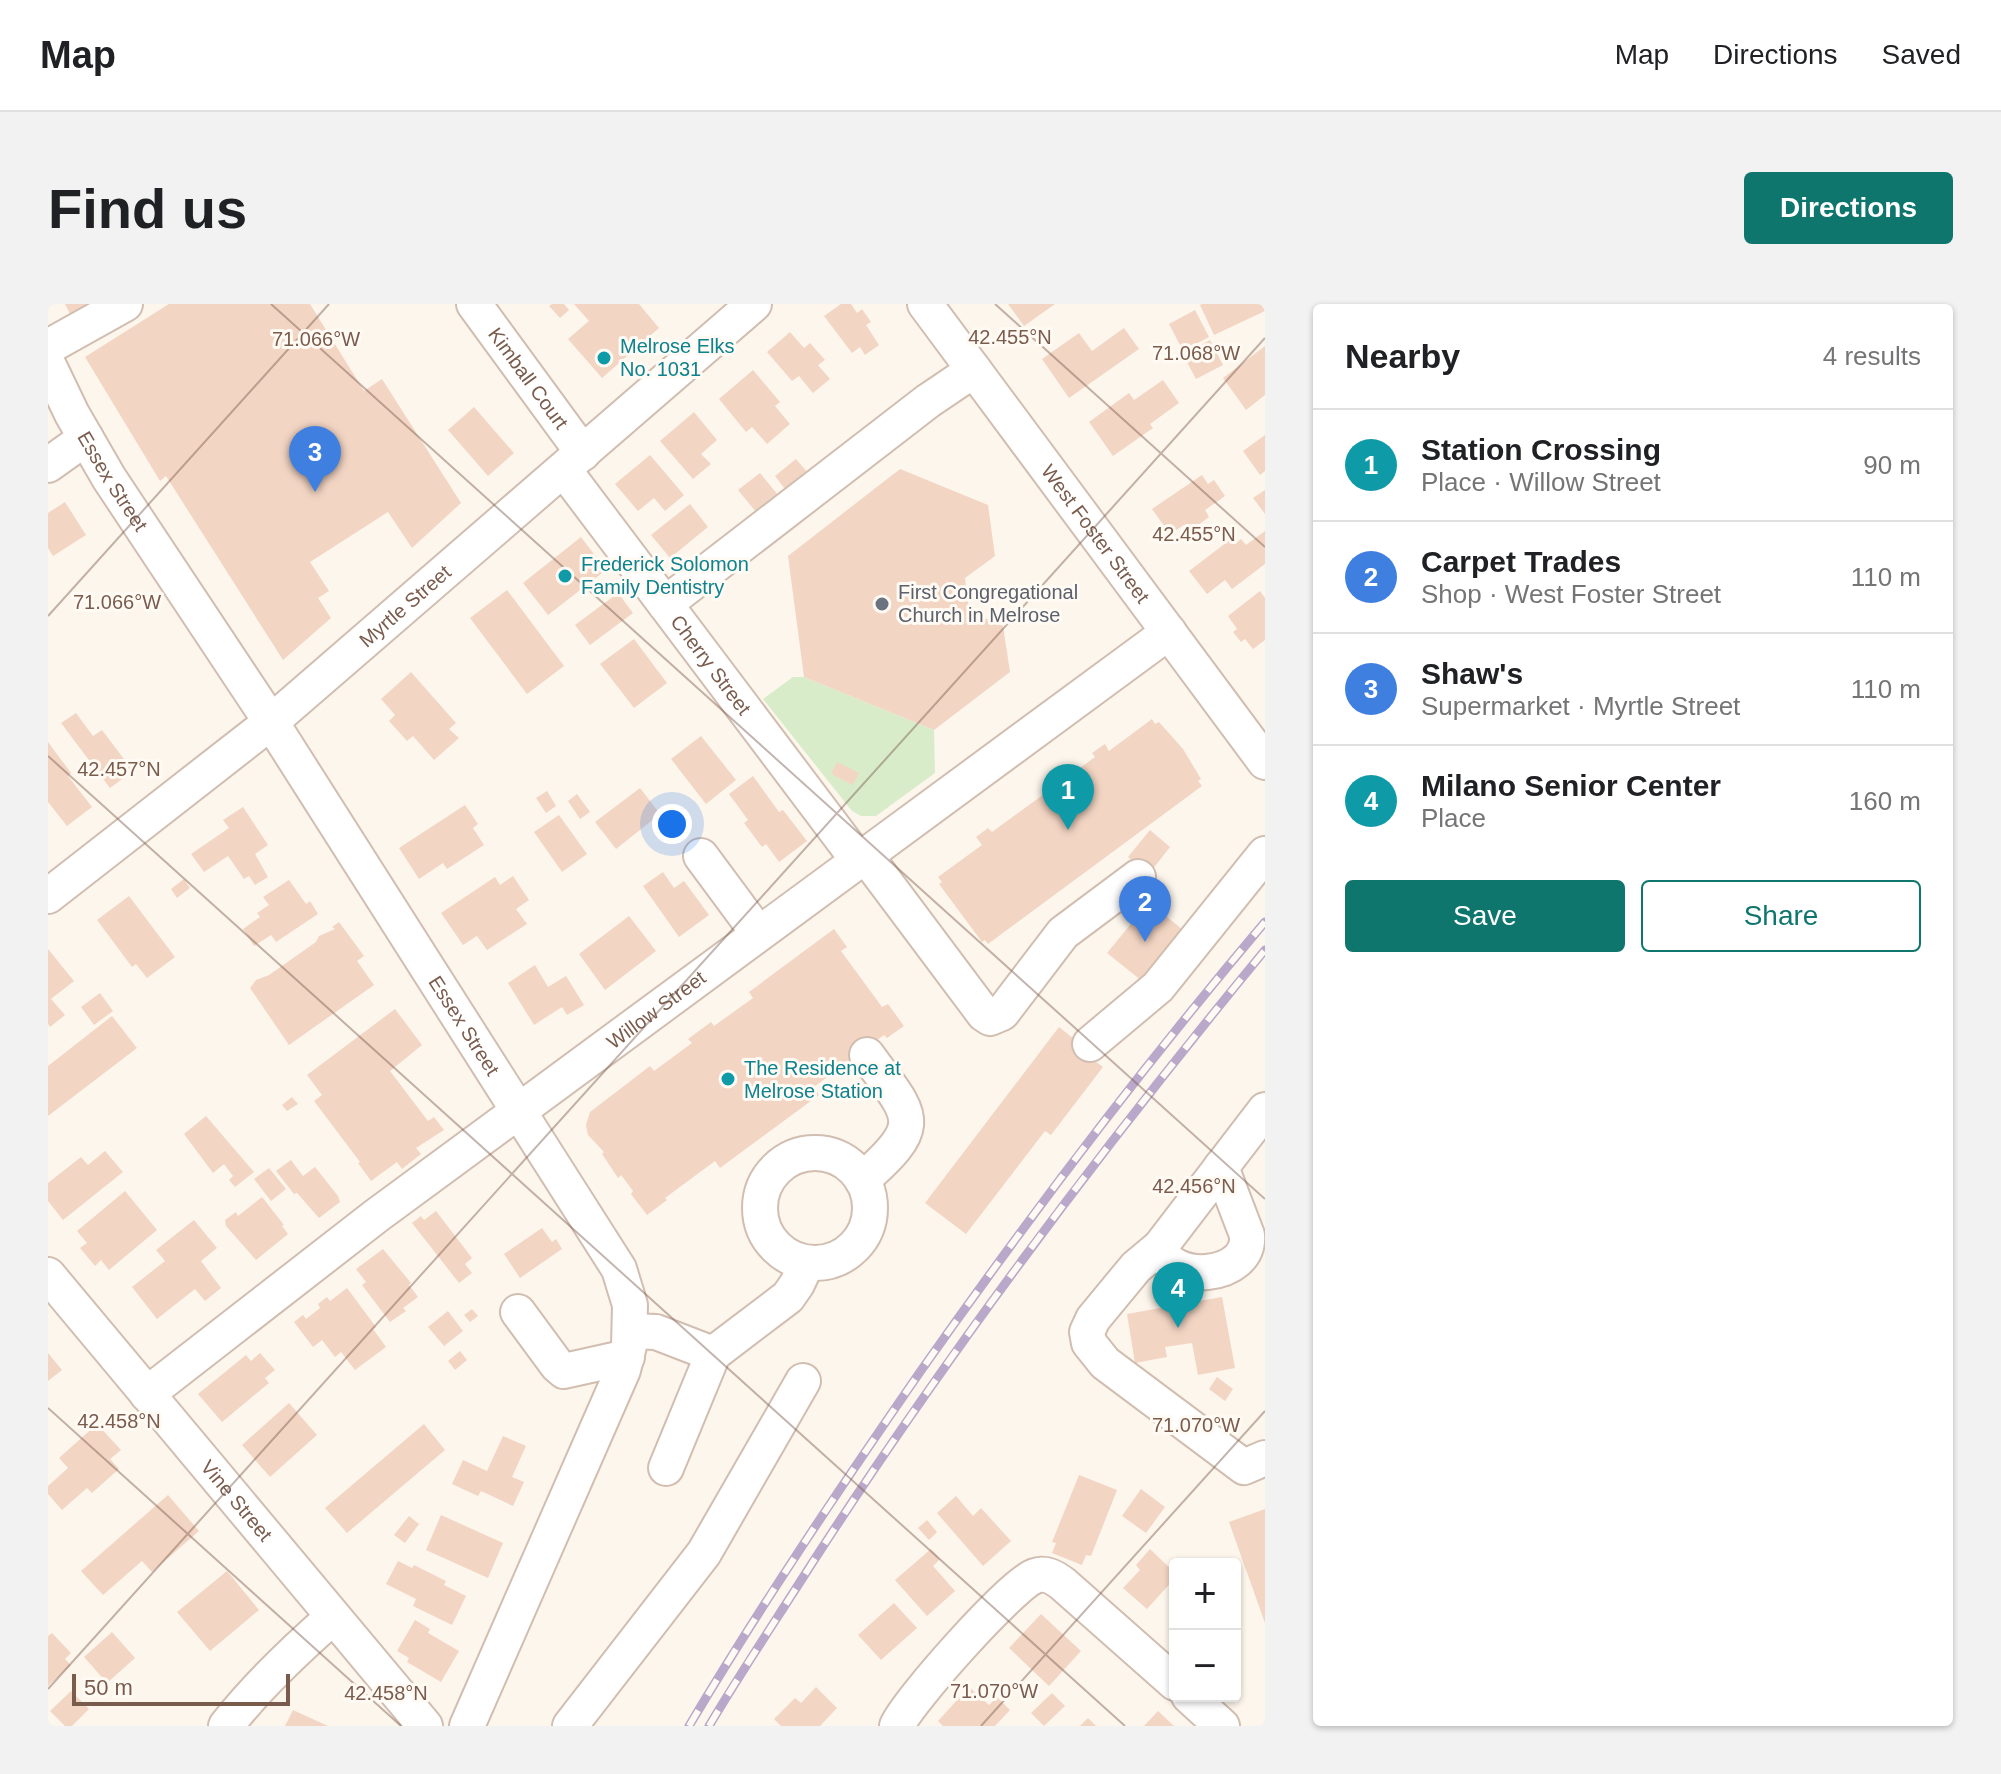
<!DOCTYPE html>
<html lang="en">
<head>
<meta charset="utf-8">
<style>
	:root { --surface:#fff; --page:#f2f2f2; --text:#202124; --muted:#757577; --line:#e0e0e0; --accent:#0f766e }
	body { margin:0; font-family:Helvetica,sans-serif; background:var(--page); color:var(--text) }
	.controls { position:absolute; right:24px; bottom:24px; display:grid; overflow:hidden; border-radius:8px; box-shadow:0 2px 6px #0004 }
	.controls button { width:72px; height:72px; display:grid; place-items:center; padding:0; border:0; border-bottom:2px solid var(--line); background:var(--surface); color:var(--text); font:40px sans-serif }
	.scale { position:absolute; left:24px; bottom:20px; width:218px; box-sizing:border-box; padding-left:8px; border:4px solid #7a5c4d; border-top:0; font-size:22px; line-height:28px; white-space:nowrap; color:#7a5c4d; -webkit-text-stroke:6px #fffaf3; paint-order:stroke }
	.you { position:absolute; left:624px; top:520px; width:28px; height:28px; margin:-20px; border:6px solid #fff; border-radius:50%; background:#1a73e8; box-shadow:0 0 0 12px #1a73e833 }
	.badge { display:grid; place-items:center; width:52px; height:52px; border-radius:50%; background:var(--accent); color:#fff; font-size:26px; font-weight:700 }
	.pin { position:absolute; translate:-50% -66px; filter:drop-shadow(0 2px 4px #0008) }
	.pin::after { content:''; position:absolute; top:42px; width:28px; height:24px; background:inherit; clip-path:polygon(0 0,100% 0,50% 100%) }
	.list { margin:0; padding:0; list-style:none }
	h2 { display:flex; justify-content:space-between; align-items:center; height:104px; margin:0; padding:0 32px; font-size:34px }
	h2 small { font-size:26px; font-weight:400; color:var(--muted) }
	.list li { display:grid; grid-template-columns:52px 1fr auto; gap:24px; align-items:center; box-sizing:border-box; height:112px; padding:0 32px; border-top:2px solid var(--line) }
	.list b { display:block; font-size:30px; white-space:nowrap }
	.list p { margin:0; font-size:26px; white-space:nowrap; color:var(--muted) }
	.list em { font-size:26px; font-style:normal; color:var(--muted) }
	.actions { display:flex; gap:16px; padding:24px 32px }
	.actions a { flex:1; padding:18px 0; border:2px solid var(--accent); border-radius:8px; text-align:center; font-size:28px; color:var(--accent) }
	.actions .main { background:var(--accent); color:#fff }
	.map { position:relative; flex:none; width:1217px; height:1422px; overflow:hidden; border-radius:8px }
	header { display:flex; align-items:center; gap:48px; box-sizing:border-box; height:112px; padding:0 40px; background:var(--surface); border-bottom:2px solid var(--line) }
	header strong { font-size:38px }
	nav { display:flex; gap:44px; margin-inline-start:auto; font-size:28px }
	.intro { display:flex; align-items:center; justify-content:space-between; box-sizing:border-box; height:192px; padding:0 48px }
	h1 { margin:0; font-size:56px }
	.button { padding:20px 36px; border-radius:8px; background:var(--accent); color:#fff; font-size:28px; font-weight:700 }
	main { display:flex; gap:48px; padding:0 48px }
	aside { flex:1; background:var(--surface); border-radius:8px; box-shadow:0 2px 6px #0004 }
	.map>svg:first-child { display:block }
	.green { fill:#d8ecc9 }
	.building { fill:#f3d5c3 }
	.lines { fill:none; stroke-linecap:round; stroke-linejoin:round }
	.minor-casing { stroke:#d1beb0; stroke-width:38 }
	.minor { stroke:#fff; stroke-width:34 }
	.rail-casing { stroke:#b9a8c9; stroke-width:9 }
	.rail { stroke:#fffaf3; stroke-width:6; stroke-dasharray:18; stroke-linecap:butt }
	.ticks { fill:none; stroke:#7a5c4d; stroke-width:2; stroke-opacity:0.45 }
	.culture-dot { fill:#0f9aa8; stroke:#fffaf3; stroke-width:3 }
	.worship-dot { fill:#6b7280; stroke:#fffaf3; stroke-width:3 }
	.labels { text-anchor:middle; stroke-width:6; stroke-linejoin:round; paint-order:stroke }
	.culture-label { font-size:20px; fill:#0d838f; stroke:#fffaf3; text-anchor:start }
	.street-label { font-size:20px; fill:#7a5c4d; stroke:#fffaf3 }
	.worship-label { font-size:20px; fill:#5b616d; stroke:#fffaf3; text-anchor:start }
	.ticks-label { font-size:20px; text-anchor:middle; fill:#7a5c4d; stroke:#fffaf3; stroke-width:6; stroke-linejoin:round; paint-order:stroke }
</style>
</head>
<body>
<header>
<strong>Map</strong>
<nav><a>Map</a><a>Directions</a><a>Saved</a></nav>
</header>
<div class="intro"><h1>Find us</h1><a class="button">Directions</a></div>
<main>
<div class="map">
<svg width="1217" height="1422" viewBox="0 0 1217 1422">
	<rect width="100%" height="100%" fill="#fdf6ec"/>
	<path class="green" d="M745,373H756L886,426L887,469L828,512H813L804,507L715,395Z"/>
	<path class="building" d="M17,0H49L23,12Z
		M121,0H262L316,87L334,75L413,199L364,244L340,208L262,258L281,287L270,294L283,314L235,356L118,172L112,177L37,53Z
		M504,0H516L521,6L512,14L501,2Z
		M526,0H591L611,24L554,74L520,35L541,17Z
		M793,0H803L809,9L814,5L823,18L818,21L831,41L817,51L812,43L804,49L776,12Z
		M960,0H1007L976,22Z
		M1154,0H1213L1217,7L1166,31L1152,1Z
		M1147,6L1161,33L1135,47L1121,20Z
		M1076,24L1091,45L1021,94L994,55L1031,29L1044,47Z
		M742,28L756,44L762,39L777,56L770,61L782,75L765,89L751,72L744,77L719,48Z
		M1162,36L1175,61L1148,75L1135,51Z
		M1217,42V91L1198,106L1175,74Z
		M705,66L732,98L727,102L742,120L719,140L704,123L698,128L671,95Z
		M1115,76L1131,99L1102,120L1105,124L1065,152L1041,118L1081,89L1086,96Z
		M426,103L466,149L440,172L400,126Z
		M646,108L669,136L653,150L663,160L645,175L612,137Z
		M1217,131V167L1212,171L1195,147Z
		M602,151L636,191L617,207L606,194L590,207L567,180Z
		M748,155L759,168L737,185L727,172Z
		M852,165L940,201L947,252L917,274L919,292L922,308L955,322L962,368L886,426L756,373L740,252Z
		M712,169L730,191L708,208L690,186Z
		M1154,171L1160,180L1166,176L1177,192L1157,206L1161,213L1141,228L1136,221L1122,230L1104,205Z
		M1217,186V210L1205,194Z
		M17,198L38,231L5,252L0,244V209Z
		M642,200L660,223L622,254L603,231Z
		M1217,227V260L1184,285L1177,276L1159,290L1141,267L1183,235L1187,240L1193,235L1198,241Z
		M533,233L558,266L500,311L475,279Z
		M459,286L516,362L479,390L422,314Z
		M1212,287L1217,294V336L1205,345L1197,335L1193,338L1185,328L1189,325L1180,312Z
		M570,289L585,309L542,341L527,321Z
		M586,335L619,379L586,404L552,360Z
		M363,368L408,419L401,425L411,434L386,456L365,432L359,437L341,417L347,411L333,395Z
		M28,409L45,432L54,426L85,467L62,484L13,419Z
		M1104,415L1107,420L1111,418L1135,445L1153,475L1150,477L1154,482L940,640L937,636L934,638L891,580L894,578L890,573L934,541L928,533L940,524L944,528L1047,453L1044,449L1057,440L1061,447Z
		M653,432L688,476L658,500L623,455Z
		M0,438L23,469L20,472L44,503L19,522L0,498Z
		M789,458L811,469L805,481L783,470Z
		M705,472L731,508L735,506L759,537L731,558L718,540L714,543L696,519L700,516L681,490Z
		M592,484L612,510L568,545L547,518Z
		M499,487L508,502L498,509L488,494Z
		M529,490L542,508L532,515L520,497Z
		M417,501L430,520L425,524L436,541L399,565L395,559L371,575L351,544Z
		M195,503L220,541L207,550L220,573L207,581L201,572L196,575L180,552L156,568L143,550L181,524L175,516Z
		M511,511L539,550L514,568L486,528Z
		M1102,526L1122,543L1101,570L1080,553Z
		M615,568L626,584L636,577L661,611L631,633L595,582Z
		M465,572L481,596L468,605L479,620L439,646L429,632L415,641L393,609L447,573L452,581Z
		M136,575L142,584L129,594L123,585Z
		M241,576L258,600L262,597L270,610L228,638L223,631L206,642L195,625L212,613L209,609L221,601L215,593Z
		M81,592L127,653L99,674L88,660L84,663L49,616Z
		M1101,598L1135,626L1094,677L1059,649Z
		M581,612L608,647L557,686L531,650Z
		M291,618L316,652L309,657L326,681L241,741L202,684L208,676L221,671L268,638L271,632L287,625L284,623Z
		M786,625L799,643L793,647L834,703L840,700L856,722L839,734L836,731L766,783L771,791L672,864L667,857L617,894L619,896L599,911L583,890L585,887L573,871L570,874L554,850L556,848L540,831L538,821L542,808L602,762L606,767L644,739L640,735L663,718L666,722L705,694L701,688Z
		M0,645L26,677L3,695L17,711L2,723L0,720Z
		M487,661L500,683L518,672L536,701L519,711L514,703L486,721L460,679Z
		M52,689L65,707L46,721L33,703Z
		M347,705L374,741L342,767L380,817L386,813L396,826L368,844L373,850L354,865L349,858L323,877L310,859L312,858L266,797L274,791L259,771Z
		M64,712L89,744L0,812V762Z
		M1011,723L1031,739L1028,743L1055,763L1003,831L997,827L918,930L877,899Z
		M244,793L250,800L239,807L234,801Z
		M158,812L206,868L187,883L181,876L185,872L176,860L165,869L136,830Z
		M57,847L75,868L15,916L0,897V879L33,853L40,861Z
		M243,856L255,872L267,863L290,892L292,898L271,914L249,889L246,890L228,867Z
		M221,864L238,885L223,897L206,875Z
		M77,887L109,926L61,966L53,956L47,962L32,944L39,939L29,927Z
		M214,893L236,921L234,922L240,930L208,956L178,922L177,916L188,908L190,912Z
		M388,907L424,954L417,960L424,969L411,979L364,919L373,912L376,916Z
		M146,916L169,944L153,957L173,984L157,997L147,985L109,1015L84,983L117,957L108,946Z
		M494,924L504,938L508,935L514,945L472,974L456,950Z
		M335,945L363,979L361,981L370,993L355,1004L358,1007L342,1018L314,981L318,978L308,965Z
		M299,984L328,1023L325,1025L338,1043L307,1066L293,1048L287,1053L274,1036L265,1043L246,1018L255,1011L258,1015L272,1004L270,1000L279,993L282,997Z
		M1174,993L1187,1064L1150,1071L1144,1039L1117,1043L1119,1053L1087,1059L1079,1010Z
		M424,1005L430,1012L422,1018L416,1011Z
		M400,1007L415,1027L396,1042L380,1023Z
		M412,1047L419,1056L407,1066L400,1057Z
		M0,1049L14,1066L0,1077Z
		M212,1049L227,1066L217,1074L221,1079L174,1118L150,1090L198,1051L203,1057Z
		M1169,1073L1185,1085L1177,1097L1161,1085Z
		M241,1099L269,1131L222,1173L194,1141Z
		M49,1120L73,1146L62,1155L71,1165L44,1189L39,1184L14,1206L0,1190V1182L20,1164L11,1154Z
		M376,1120L397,1146L299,1229L277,1204Z
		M455,1132L478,1142L464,1173L476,1178L465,1202L433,1187L430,1192L404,1180L415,1156L439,1167Z
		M1031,1171L1069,1186L1043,1252L1038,1251L1034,1261L1004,1249L1008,1239L1004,1238Z
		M1093,1185L1117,1203L1098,1229L1074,1212Z
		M120,1191L151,1227L104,1268L94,1257L55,1291L33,1267Z
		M908,1192L925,1212L933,1204L963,1237L935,1262L889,1209Z
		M1217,1205V1319L1181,1218Z
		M393,1211L455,1239L440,1274L378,1246Z
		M361,1212L371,1220L357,1239L346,1231Z
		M879,1216L889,1228L881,1236L870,1224Z
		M883,1245L892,1255L885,1262L907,1287L879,1312L847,1276Z
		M1102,1245L1127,1269V1274L1099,1305L1075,1284L1092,1266L1088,1261Z
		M350,1257L364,1264L366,1261L398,1277L396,1281L418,1292L404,1321L365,1302L368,1295L338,1280Z
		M179,1267L211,1306L162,1347L129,1308Z
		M846,1299L869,1324L833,1356L810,1331Z
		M993,1310L1033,1347L1001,1382L961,1344Z
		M367,1316L382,1325L380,1329L411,1347L393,1378L359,1358L361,1354L349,1347Z
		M64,1328L87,1354L59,1379L36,1353Z
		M4,1329L23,1349L17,1355L23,1361L0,1382V1332Z
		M768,1383L789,1404L772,1422H733L726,1415L747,1394L753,1399Z
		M921,1383L941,1401L949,1393L962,1406L947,1422H895L890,1417Z
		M23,1387L41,1405L24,1422H17L2,1407Z
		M1004,1389L1017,1402L996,1422L983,1409Z
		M245,1406L280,1422H237Z
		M1110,1407L1126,1422H1096Z
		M1040,1414L1048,1422H1032Z"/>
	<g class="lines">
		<g class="minor-casing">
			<g id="minor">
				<path id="s1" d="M426,0L535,149"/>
				<path id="s2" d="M877,0L1217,458"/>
				<path d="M0,43L77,0"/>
				<path id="s3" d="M0,60L24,110L61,174L223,418L571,965L582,1001L581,1042L575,1066L419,1422"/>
				<path d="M0,161L38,134"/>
				<path id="s4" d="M516,166L810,556"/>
				<path d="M617,300L880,97L926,66"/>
				<path d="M817,551L936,710L942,714L954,709L1015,629L1090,573"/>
				<path d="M653,552L710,629"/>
				<path id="s5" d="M0,592L223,418L706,0"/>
				<path d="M1042,740L1110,683L1217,550"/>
				<path d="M1217,806L1112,943L1088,963L1045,1015L1039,1028L1041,1039L1057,1059L1196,1163L1217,1154"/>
				<circle cx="767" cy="904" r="55"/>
				<path d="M814,876C880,819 864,813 819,751"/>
				<path d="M1112,943C1122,981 1203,975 1199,931L1173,863"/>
				<path id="s6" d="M0,971L377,1422"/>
				<path d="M470,1008L509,1061L516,1067L579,1053"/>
				<path d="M583,1027L608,1028L665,1050L740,993L749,980L759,959"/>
				<path id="s7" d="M99,1090L328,912L1121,328"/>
				<path d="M618,1164L665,1050"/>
				<path d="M1141,1392L1174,1422"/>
				<path d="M178,1422C210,1381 246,1347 285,1313"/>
				<path d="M522,1422L656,1249L755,1077"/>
				<path d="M849,1422C859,1398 964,1280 987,1272C997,1268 1006,1273 1015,1280L1127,1379"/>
			</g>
		</g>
		<use href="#minor" class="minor"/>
		<g class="rail-casing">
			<path id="rail" d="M641,1422C713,1301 792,1184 872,1068C981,913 1095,762 1217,618
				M661,1422C693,1368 728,1316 761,1264C900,1048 1054,844 1217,646"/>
		</g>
		<use href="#rail" class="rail"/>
	</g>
	<path class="ticks" d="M223,0L1217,895M947,0L1217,243M0,312L281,0M0,452L1077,1422M0,1104L353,1422M0,1385L1217,34M933,1422L1217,1107"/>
	<g class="culture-dot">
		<circle cx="556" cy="54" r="8"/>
		<circle cx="517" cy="272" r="8"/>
		<circle cx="680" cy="775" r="8"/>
	</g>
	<circle class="worship-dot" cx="834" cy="300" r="8"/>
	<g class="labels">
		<g class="culture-label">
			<text x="572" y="49">Melrose Elks<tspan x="572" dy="23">No. 1031</tspan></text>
			<text x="533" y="267">Frederick Solomon<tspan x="533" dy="23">Family Dentistry</tspan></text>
			<text x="696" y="771">The Residence at<tspan x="696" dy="23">Melrose Station</tspan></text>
		</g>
		<g class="street-label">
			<text dy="7" stroke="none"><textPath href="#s1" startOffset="92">Kimball Court</textPath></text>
			<text dy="7" stroke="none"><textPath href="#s3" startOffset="134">Essex Street</textPath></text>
			<text dy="7" stroke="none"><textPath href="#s2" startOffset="286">West Foster Street</textPath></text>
			<text dy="7" stroke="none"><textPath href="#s5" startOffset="460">Myrtle Street</textPath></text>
			<text dy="7" stroke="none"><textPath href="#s4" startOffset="244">Cherry Street</textPath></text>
			<text dy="7" stroke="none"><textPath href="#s7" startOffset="638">Willow Street</textPath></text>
			<text dy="7" stroke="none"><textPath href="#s3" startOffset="782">Essex Street</textPath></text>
			<text dy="7" stroke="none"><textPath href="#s6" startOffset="294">Vine Street</textPath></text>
		</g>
		<g class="worship-label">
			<text x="850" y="295">First Congregational<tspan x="850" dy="23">Church in Melrose</tspan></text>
		</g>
	</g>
	<g class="ticks-label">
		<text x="962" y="40">42.455°N</text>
		<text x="268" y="42">71.066°W</text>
		<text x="1148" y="56">71.068°W</text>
		<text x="1146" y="237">42.455°N</text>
		<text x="69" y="305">71.066°W</text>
		<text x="71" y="472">42.457°N</text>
		<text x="1146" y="889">42.456°N</text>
		<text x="71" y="1124">42.458°N</text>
		<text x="1148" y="1128">71.070°W</text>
		<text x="946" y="1394">71.070°W</text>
		<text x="338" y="1396">42.458°N</text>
	</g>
</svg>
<div class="controls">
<button>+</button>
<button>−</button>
</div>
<div class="scale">50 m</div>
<div class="you"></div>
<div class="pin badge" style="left:1020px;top:526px;background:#0f9aa8">1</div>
<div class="pin badge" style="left:1097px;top:638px;background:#3f7fe0">2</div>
<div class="pin badge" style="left:267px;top:188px;background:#3f7fe0">3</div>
<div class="pin badge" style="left:1130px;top:1024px;background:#0f9aa8">4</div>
</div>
<aside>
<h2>Nearby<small>4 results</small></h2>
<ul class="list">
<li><span class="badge" style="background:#0f9aa8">1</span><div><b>Station Crossing</b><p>Place · Willow Street</p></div><em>90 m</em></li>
<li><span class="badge" style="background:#3f7fe0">2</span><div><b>Carpet Trades</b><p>Shop · West Foster Street</p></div><em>110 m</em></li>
<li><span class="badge" style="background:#3f7fe0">3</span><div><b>Shaw's</b><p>Supermarket · Myrtle Street</p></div><em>110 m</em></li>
<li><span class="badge" style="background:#0f9aa8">4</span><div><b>Milano Senior Center</b><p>Place</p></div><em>160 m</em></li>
</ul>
<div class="actions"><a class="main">Save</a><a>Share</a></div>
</aside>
</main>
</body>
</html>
